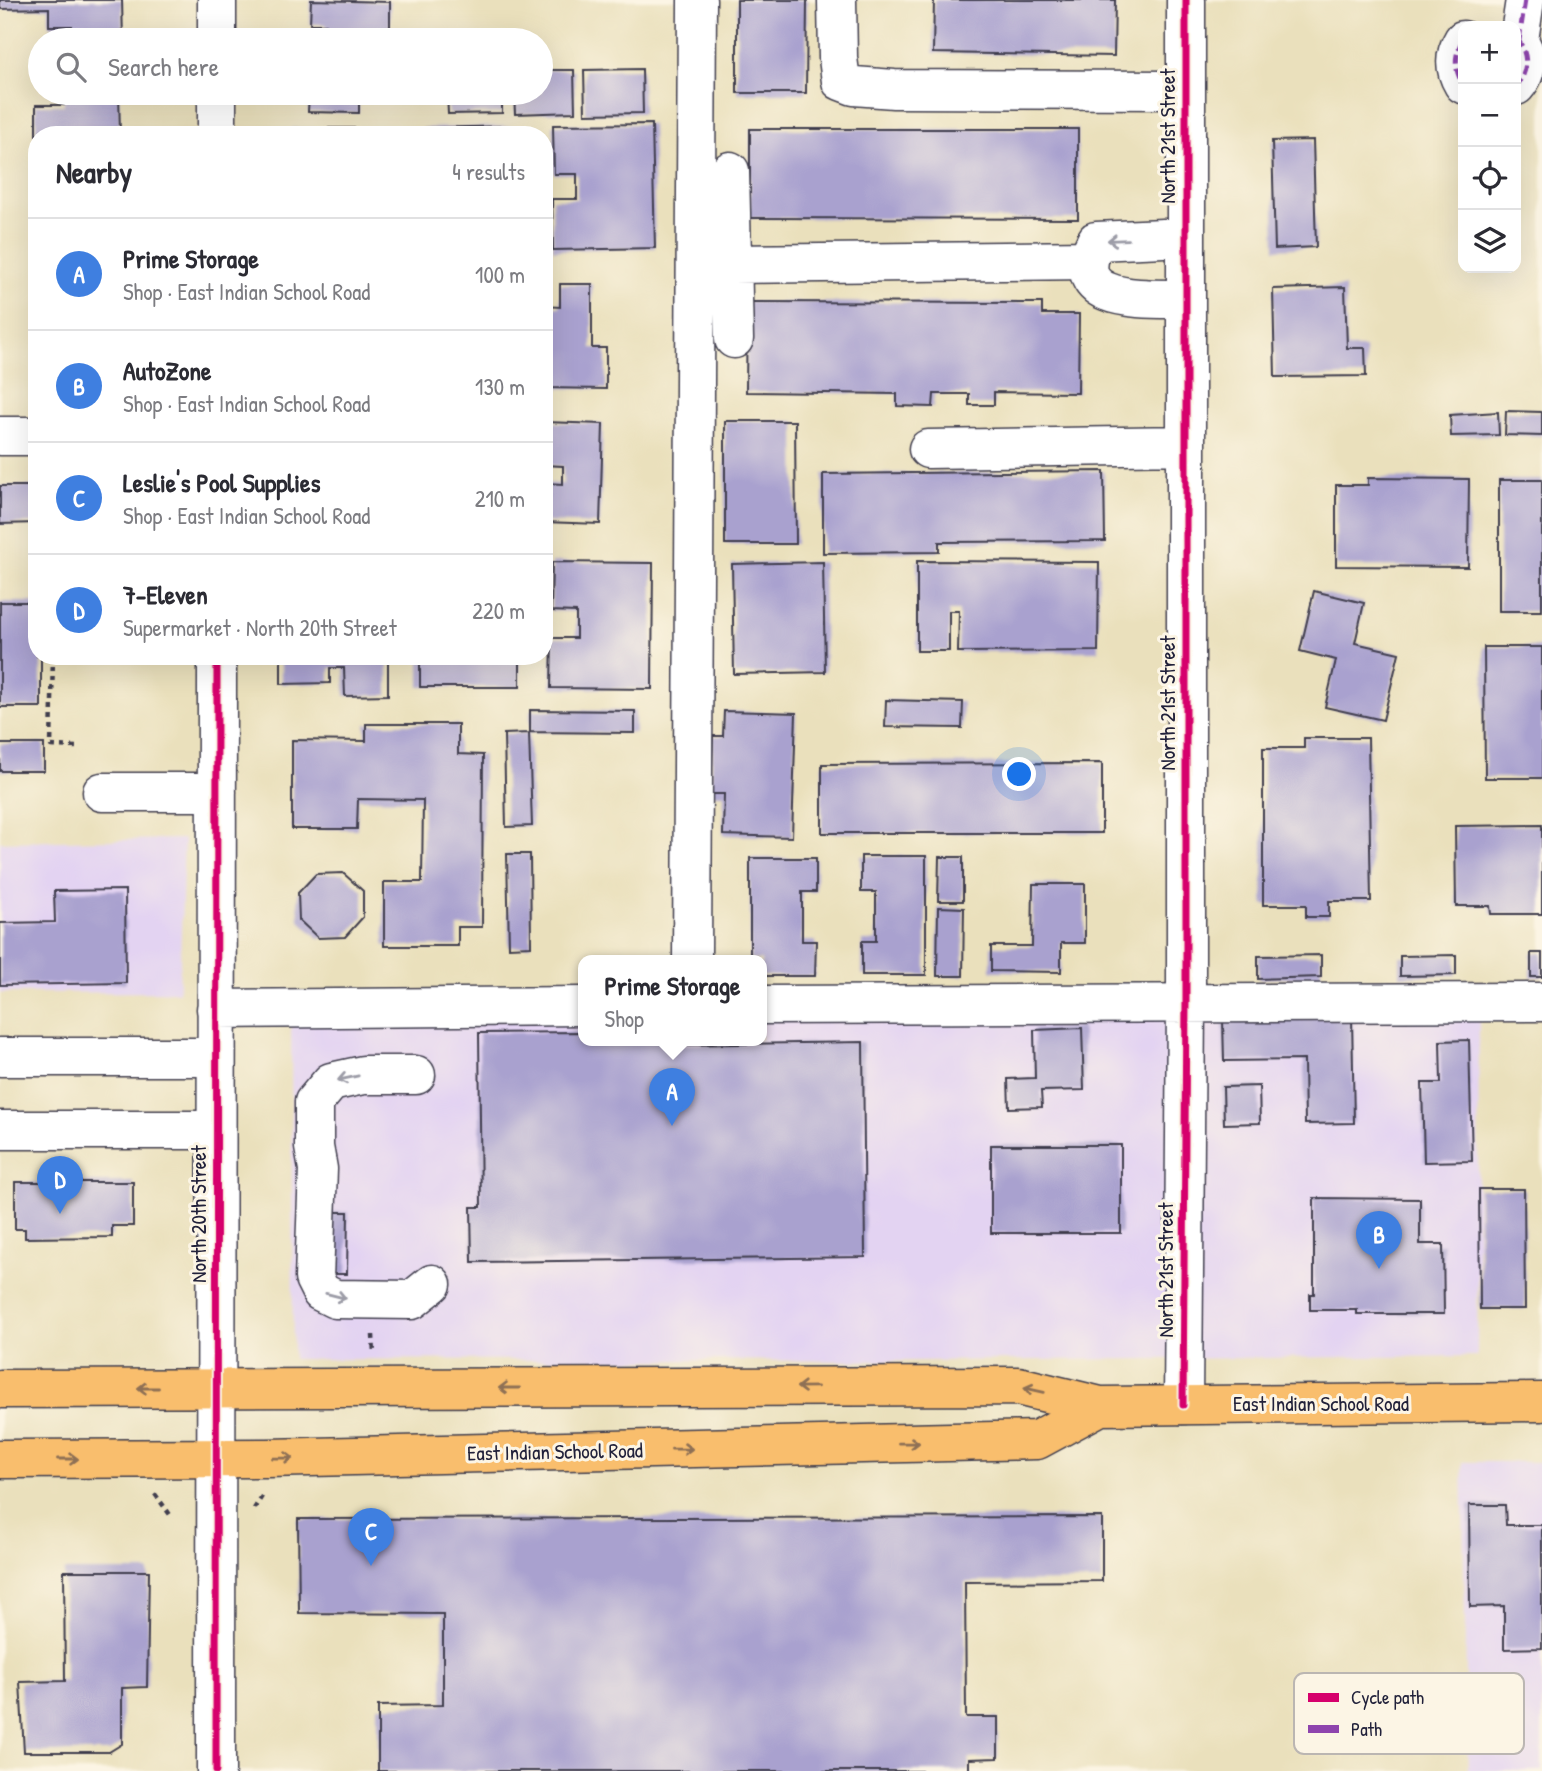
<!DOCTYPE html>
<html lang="en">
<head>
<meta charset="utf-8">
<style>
	:root { --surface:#fff; --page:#f2f2f3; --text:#2b2b33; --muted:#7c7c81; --line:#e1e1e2; --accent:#7c3aed }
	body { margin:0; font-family:"Patrick Hand",sans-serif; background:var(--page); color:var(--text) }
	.controls { position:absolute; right:21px; top:21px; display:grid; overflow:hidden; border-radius:14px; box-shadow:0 7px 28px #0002 }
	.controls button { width:63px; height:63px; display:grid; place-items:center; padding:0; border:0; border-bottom:2px solid var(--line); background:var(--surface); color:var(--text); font:35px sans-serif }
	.you { position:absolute; left:1020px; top:775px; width:24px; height:24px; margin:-18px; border:5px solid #fff; border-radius:50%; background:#1a73e8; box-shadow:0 0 0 10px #1a73e833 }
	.badge { display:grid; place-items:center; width:46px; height:46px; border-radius:50%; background:var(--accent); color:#fff; font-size:23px; font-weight:700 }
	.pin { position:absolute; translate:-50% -58px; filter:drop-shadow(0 2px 4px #0008) }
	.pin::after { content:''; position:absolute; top:37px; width:24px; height:21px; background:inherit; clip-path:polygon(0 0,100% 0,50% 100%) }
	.popup { position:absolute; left:578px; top:955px; width:189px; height:91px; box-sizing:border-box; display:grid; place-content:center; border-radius:14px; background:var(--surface); filter:drop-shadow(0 2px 5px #0005); font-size:23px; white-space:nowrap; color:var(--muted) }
	.popup b { font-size:26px; color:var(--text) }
	.popup::after { content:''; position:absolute; left:50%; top:100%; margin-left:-14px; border:14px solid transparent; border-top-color:var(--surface) }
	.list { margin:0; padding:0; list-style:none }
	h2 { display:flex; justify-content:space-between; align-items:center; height:91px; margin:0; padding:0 28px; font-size:30px }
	h2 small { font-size:23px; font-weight:400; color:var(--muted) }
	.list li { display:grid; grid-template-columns:46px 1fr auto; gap:21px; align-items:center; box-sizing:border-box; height:112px; padding:0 28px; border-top:2px solid var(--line) }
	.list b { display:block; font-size:26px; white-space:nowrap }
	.list p { margin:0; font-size:23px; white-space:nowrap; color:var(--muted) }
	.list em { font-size:23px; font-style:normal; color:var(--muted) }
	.icon { flex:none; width:38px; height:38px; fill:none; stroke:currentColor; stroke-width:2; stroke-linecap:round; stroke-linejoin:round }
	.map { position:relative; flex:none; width:1542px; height:1771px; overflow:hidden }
	.search { position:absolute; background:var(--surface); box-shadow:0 7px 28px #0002; left:28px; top:28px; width:525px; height:77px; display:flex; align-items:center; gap:18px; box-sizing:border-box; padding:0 24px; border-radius:38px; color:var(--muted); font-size:26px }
	.panel { position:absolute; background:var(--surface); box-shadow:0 7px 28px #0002; left:28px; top:126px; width:525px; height:539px; border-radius:28px }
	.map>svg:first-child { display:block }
	.built { fill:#e3d3f2 }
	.building { fill:#a9a1cf }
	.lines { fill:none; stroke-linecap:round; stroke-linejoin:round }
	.minor-casing { stroke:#403e4e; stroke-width:41 }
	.major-casing { stroke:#403e4e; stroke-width:41 }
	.path { stroke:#403e4e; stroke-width:4.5; stroke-dasharray:5 5; stroke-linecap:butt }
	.minor { stroke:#fff; stroke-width:38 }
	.major { stroke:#f9be6d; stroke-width:38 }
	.quiet { stroke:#8e44ad; stroke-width:5; stroke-dasharray:10 5; stroke-linecap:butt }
	.cycleway-casing { stroke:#fcf5e5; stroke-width:11 }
	.cycleway { stroke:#d6006c; stroke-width:7 }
	.oneway { stroke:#9c9ca7 }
	.oneway2 { stroke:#8e7054 }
	.labels { text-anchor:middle; stroke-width:6; stroke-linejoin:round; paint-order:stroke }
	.street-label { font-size:21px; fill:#22223b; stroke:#fcf5e5 }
	.key { fill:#fcf5e5; stroke:#bbb6b2; stroke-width:2 }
	.key-label { font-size:19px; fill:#22223b }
</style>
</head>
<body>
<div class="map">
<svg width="1542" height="1771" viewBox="0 0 1542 1771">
	<rect width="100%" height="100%" fill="#fcf5e5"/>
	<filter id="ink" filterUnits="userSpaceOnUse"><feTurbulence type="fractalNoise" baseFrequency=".0143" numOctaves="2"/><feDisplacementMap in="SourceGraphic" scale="14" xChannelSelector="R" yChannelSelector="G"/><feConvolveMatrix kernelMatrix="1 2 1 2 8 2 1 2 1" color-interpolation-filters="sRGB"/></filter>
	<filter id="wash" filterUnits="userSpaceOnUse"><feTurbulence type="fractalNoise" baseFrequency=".00686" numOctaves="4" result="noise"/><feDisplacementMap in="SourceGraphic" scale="28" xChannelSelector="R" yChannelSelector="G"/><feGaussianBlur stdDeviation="1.57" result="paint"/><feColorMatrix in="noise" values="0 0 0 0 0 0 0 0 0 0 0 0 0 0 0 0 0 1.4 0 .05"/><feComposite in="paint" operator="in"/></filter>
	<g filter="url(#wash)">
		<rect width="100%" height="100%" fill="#eae0bc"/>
		<path class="built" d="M184,839L179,992L0,993V842Z
			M1479,1013L1477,1356L905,1361L293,1359L291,1021L583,1019V1040H761V1018Z
			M1462,1462H1542V1771H1468Z"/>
		<g id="blocks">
			<path class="building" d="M0,0H122L123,40H72V26H49V8L0,9Z
				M311,0L390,2V40H326V24H310Z
				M737,0H807L806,93H737Z
				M934,0H1115L1114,56L933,53Z
				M642,69L643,113L585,114L584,70Z
				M541,70H574L575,112L515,114L514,93H541Z
				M63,93H119L120,135H36V105H64Z
				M309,93H359V113L308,112Z
				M447,93H502V113L448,114Z
				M652,124L655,248L553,250L552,199H577V174H554L553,125Z
				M522,126L523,135H423V128Z
				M292,128H394V135H292Z
				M750,129H1078V219L750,218Z
				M1313,140L1316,247L1275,249L1272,141Z
				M560,284H592V348H606V389L544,388V306L560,307Z
				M1345,287L1347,348H1365L1366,376L1275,377L1273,289Z
				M747,302L1042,303V314H1079L1078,393L994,392V405H969V394H934L933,407L897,406V394L746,392Z
				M1506,411L1542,412V436L1505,435Z
				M1498,412L1499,435L1451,436L1450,415Z
				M725,421H795L796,544H725Z
				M544,422L603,424L600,524L544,522V483L563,484V466L544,465Z
				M1104,471L1105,541L939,542V552L823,553V474Z
				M1368,478L1469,479L1468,567L1336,566V485H1368Z
				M1499,480H1542V611H1499Z
				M0,486H37V523L0,524Z
				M917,561L1099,562L1098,651L958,652L959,611H949V651H917Z
				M552,562L653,563L652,689L551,688L552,638H576V612L551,611Z
				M823,562L825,672L734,674L732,564Z
				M1314,591L1364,603L1355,643L1399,653L1383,720L1325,707L1336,660L1300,651Z
				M0,602H36V646L37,656H41V707H0Z
				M1484,647H1542V778H1485Z
				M281,656H388V695L345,696L344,668H330V683L281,684Z
				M420,656H520V687H420Z
				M886,700L963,702L962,728L885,727Z
				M530,710L635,711V733L530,732Z
				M724,711L796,713L792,837L723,835L724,794H711L713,736H723Z
				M366,724H458V754L483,755L482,927H458V946H384V882H422L423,800L358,799L357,829H292V740L366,741Z
				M529,733L532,826L506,827L504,734Z
				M1304,738H1368L1371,901H1329V917H1306V905H1263V748H1304Z
				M0,744H44V771H0Z
				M1102,763V833H822V764Z
				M1542,825V914H1491L1490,906H1456L1455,826Z
				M507,854H530L531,946L509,947Z
				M861,856H926V975H862V941H876V892H861Z
				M939,857H963V901H938Z
				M750,858H816V892H802V941H816L815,976H761V960H750Z
				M343,873L363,891V917L345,937L318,938L299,920L298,893L316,874Z
				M1033,884H1085V943H1061V972L991,971V946H1032Z
				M125,890L126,983L0,985V923L55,922L54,891Z
				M938,907L964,908L963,976H937Z
				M1531,953H1542V977H1531Z
				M1321,955V977L1258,979V956Z
				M1456,955V975L1400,976V956Z
				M1352,1017L1354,1123L1305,1124L1304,1060L1224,1061L1223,1019Z
				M1082,1028L1084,1090L1041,1091L1042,1107L1009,1108L1008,1079L1035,1078L1034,1030Z
				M583,1032V1040H672V1045L863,1042L865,1257L472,1262L471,1207H481L479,1033Z
				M1469,1040L1472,1161L1424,1162L1422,1083H1441L1440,1041Z
				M1259,1086L1260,1123L1224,1124L1223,1087Z
				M991,1145H1121V1233H991Z
				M15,1182H133V1226H112V1237L25,1238V1229H15Z
				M1479,1189H1524L1525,1309H1480Z
				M1314,1198L1420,1199V1244H1443L1444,1314H1357V1310H1310V1294H1314Z
				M326,1212H348L347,1274H325Z
				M1469,1505H1505L1506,1525H1542V1648L1504,1649V1606L1470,1607Z
				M1102,1517V1581L965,1582L966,1717H998V1758L969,1759V1771H378V1706L443,1705V1614L299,1613L298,1519Z
				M64,1571H149L147,1687L122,1688V1744L109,1752H24L20,1682L65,1681Z"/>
		</g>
	</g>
	<g filter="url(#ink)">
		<use href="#blocks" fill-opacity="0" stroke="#403e4e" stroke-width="2"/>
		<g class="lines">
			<g class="minor-casing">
				<path id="minor" d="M837,0L838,58L841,81L854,86L894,89L1186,90
					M1516,38C1529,53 1529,71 1516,86
					M217,40V0
					M1463,40C1454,55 1454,69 1463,84
					M1519,40L1525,0
					M217,135V93
					M730,171L734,339
					M1186,237L1096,241C1063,306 1147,298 1186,299
					M733,264L1089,260
					M0,436H37
					M928,449L1186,445
					M102,792H217
					M692,960L697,0
					M761,1005L1542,1002
					M216,1009L583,1006
					M0,1057H216
					M416,1075H363L331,1082L314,1102V1147L318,1169L314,1278L321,1292L335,1299L412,1300L432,1284
					M0,1130H216
					M1183,1405L1186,1001V0
					M216,1771L217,656"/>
			</g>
			<g class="major-casing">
				<path id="major" d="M0,1389L1018,1386L1100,1406L1542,1402
					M0,1459L267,1458L1037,1440L1100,1406"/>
			</g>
			<path class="path" d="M53,656L51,746L79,747
				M373,1335L374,1354
				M155,1494L171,1516
				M254,1509L264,1493"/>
			<use href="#minor" class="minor"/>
			<use href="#major" class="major"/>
			<path class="quiet" d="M1516,38C1529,53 1529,71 1516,86
				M1463,40C1454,55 1454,69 1463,84
				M1519,40L1525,0"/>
			<g class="cycleway-casing">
				<path id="cycleway" d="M1183,1405L1186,1001V0
					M216,1771L217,656"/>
			</g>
			<use href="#cycleway" class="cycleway"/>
		</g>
		<defs><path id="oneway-shaft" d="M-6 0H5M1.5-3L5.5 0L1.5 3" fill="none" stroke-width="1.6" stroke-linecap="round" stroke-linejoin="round" transform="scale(1.75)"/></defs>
		<g class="oneway">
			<use href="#oneway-shaft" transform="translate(1118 240) rotate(178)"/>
			<use href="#oneway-shaft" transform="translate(348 1078) rotate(168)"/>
			<use href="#oneway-shaft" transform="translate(336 1296) rotate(14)"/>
		</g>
		<g class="oneway2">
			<use href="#oneway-shaft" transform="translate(807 1387) rotate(179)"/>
			<use href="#oneway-shaft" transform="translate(148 1388) rotate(180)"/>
			<use href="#oneway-shaft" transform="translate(509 1388) rotate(180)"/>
			<use href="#oneway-shaft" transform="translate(1034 1390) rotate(-167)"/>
			<use href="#oneway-shaft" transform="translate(909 1443) rotate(-1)"/>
			<use href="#oneway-shaft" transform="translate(682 1449) rotate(-1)"/>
			<use href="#oneway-shaft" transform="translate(283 1458) rotate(-1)"/>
			<use href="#oneway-shaft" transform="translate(68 1459)"/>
		</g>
	</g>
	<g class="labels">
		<g class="street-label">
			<text transform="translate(1168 136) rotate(-90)" y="7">North 21st Street</text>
			<text transform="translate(1168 703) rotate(-90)" y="7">North 21st Street</text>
			<text transform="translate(199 1214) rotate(-90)" y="7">North 20th Street</text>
			<text transform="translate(1166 1270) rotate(-90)" y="7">North 21st Street</text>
			<text x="1321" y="1411">East Indian School Road</text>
			<text transform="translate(555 1452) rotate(-1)" y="7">East Indian School Road</text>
		</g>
	</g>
	<rect x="1294" y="1673" width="230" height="81" rx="10" class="key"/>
	<rect x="1308" y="1693" width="31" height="9" fill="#d6006c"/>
	<rect x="1308" y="1725" width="31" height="8" fill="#8e44ad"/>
	<g class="key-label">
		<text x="1351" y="1704">Cycle path</text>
		<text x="1351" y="1736">Path</text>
	</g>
</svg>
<div class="controls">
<button>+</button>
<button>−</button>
<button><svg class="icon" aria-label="locate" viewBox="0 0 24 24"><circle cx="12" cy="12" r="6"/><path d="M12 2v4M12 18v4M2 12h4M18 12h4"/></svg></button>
<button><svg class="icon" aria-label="layers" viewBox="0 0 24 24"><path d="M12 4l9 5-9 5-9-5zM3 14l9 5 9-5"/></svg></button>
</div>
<div class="you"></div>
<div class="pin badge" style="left:672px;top:1126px;background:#3f7fe0">A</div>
<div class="popup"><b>Prime Storage</b>Shop</div>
<div class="pin badge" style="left:1379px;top:1269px;background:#3f7fe0">B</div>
<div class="pin badge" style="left:371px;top:1566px;background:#3f7fe0">C</div>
<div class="pin badge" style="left:60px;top:1214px;background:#3f7fe0">D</div>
<div class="search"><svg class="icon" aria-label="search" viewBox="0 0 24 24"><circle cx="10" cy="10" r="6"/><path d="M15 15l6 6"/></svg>Search here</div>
<section class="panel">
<h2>Nearby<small>4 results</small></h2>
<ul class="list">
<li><span class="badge" style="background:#3f7fe0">A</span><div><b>Prime Storage</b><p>Shop · East Indian School Road</p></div><em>100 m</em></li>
<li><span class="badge" style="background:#3f7fe0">B</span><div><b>AutoZone</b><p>Shop · East Indian School Road</p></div><em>130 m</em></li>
<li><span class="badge" style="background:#3f7fe0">C</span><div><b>Leslie's Pool Supplies</b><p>Shop · East Indian School Road</p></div><em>210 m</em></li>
<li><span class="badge" style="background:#3f7fe0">D</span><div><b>7-Eleven</b><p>Supermarket · North 20th Street</p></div><em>220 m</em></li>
</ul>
</section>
</div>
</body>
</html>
